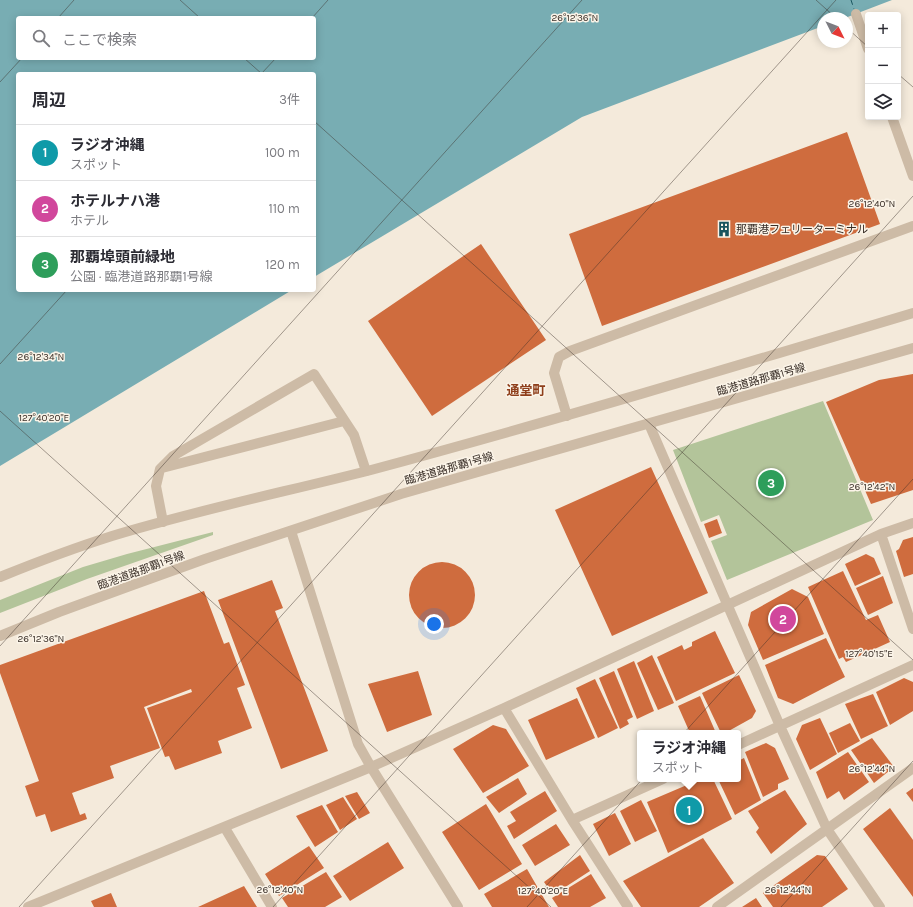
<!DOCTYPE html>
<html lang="ja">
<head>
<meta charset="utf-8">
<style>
	:root { --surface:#fff; --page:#f7f7f7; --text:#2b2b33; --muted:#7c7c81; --line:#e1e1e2; --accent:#b45309 }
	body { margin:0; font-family:Karla,"Noto Sans JP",sans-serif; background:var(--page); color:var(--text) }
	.controls { position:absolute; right:12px; top:12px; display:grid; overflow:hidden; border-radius:4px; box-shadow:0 2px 10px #0003 }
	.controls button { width:36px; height:36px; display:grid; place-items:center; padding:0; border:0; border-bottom:1px solid var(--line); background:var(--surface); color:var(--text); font:20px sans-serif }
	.compass { position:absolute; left:817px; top:12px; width:36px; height:36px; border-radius:50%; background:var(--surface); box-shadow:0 2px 10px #0003; rotate:132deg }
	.you { position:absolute; left:434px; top:624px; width:14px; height:14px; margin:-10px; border:3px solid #fff; border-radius:50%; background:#1a73e8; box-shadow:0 0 0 6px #1a73e833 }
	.badge { display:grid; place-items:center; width:26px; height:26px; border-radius:50%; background:var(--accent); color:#fff; font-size:13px; font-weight:700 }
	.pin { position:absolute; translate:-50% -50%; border:2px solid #fff; box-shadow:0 1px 4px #0006 }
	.popup { position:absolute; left:637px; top:730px; width:104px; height:52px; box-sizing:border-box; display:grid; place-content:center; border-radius:4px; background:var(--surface); filter:drop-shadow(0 1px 3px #0005); font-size:13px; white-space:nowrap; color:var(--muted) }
	.popup b { font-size:15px; color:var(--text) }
	.popup::after { content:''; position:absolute; left:50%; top:100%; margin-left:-8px; border:8px solid transparent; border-top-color:var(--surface) }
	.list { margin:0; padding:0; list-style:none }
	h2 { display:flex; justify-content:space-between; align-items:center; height:52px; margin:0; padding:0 16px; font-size:17px }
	h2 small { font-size:13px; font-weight:400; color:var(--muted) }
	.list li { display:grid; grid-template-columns:26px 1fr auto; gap:12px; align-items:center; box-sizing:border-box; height:56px; padding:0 16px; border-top:1px solid var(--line) }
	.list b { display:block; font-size:15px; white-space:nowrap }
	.list p { margin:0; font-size:13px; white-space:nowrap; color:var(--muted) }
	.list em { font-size:13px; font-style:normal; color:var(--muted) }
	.icon { flex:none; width:22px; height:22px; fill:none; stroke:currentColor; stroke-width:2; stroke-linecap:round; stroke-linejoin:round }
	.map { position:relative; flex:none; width:913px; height:907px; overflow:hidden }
	.search { position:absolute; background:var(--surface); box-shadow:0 2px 10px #0003; left:16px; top:16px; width:300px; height:44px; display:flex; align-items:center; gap:10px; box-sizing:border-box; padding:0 14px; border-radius:4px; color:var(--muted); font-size:15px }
	.panel { position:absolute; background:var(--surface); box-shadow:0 2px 10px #0003; left:16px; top:72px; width:300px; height:220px; border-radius:4px }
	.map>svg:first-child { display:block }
	.green { fill:#b3c49a }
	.water { fill:#78adb3; fill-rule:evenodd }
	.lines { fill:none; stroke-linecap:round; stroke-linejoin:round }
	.ferry { stroke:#19545e; stroke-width:1; stroke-dasharray:5 4; stroke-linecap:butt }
	.building { fill:#cf6c3e }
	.service { stroke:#cdbba6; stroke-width:10 }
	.minor { stroke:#cdbba6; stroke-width:10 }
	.tertiary { stroke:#cdbba6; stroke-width:10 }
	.ticks { fill:none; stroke:#392e27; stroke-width:1; stroke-opacity:0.45 }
	.labels { text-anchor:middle; stroke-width:3; stroke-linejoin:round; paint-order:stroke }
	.poi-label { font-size:11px; fill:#392e27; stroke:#fbf4e8; text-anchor:start }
	.street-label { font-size:11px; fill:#392e27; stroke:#fbf4e8 }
	.quarter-label { font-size:13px; font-weight:bold; fill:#8e3e1a; stroke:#fbf4e8 }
	.ticks-label { font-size:10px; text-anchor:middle; fill:#392e27; stroke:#fbf4e8; stroke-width:3; stroke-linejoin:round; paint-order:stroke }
</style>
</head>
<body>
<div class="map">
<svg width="913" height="907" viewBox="0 0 913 907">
	<rect width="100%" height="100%" fill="#f4eadb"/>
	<path class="green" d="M823,401L873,520L727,580L711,541L727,535L719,515L701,522L673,450Z
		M213,532V535L87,579L0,613V600L83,567L127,554Z"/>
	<path class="water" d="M0,0H892L845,18H823V26L582,117L314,277V74H18V290H292L0,466ZM18,18H314V58H18Z"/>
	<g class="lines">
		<path class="ferry" d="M851,0L854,9"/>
	</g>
	<path class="building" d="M847,132L880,224L602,326L569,234Z
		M481,244L546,340L432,416L368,321Z
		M913,374V490L871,504L826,402L879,380Z
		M651,467L708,593L612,636L555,510Z
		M717,519L722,533L709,538L704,524Z
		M913,537V574L904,577L896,551L899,549L903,540Z
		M866,554L874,558L881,574L855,586L845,564Z
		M409 595a33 33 0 1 1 66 0a33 33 0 1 1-66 0Z
		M843,571L866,620L878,615L890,642L846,662L843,657L839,659L808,587Z
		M883,576L893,603L868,615L856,588Z
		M272,580L283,608L275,611L328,751L281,769L218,600Z
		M792,589L808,597L824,634L763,660L748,625L751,612Z
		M204,591L224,644L202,652L229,642L245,685L237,688L252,728L218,741L222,753L175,770L169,756L165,757L147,708L192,692L191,689L144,707L160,748L110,766L114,778L72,793L80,815L85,813L87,819L51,832L45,814L36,817L25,786L39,781L0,673V665Z
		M715,631L735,673L676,701L657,657L682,645L684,650L692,646V642Z
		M826,638L845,677L793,704L778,698L765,665Z
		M652,655L674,703L658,710L637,663Z
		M634,661L654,711L637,719L617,669Z
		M418,671L432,715L387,732L368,684Z
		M614,671L633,717L627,720L629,724L620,729L599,678Z
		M739,675L756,711L752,718L725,733H721L702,693Z
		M904,678L913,682V711L890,725L876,692Z
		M595,679L618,728L598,738L576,688Z
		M873,694L888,726L861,739L845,704Z
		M700,696L716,733H690L678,706Z
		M577,698L595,738L546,760L528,720Z
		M820,718L837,754L810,770L796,739L802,725Z
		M850,723L860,741L838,753L829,733Z
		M493,725L506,729L529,766L483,793L453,749Z
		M872,738L894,767L874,783L851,750Z
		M766,743L775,748L789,779L778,784V789L763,797L745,752Z
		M848,752L869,782L844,800L839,791L827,799L816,772Z
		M744,758L761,800L735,815L718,779H738V761Z
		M518,778L527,794L499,813L486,797Z
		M701,779H713L732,819L668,853L647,802Z
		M913,788V802L906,793Z
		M785,790L807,824L771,854L756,832L759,828L748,811Z
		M545,791L557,811L514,839L507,826L516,821L510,812Z
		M357,792L370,813L359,819L345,796Z
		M343,797L357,819L340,830L326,805Z
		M641,800L657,831L635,842L620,811Z
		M486,804L522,864L479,890L442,832Z
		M322,805L338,832L315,847L296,816Z
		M890,808L913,840V897L863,829Z
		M615,813L631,844L609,856L593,824Z
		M556,824L570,845L535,866L522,845Z
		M703,838L734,883L699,907H641L623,881Z
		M388,842L404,868L350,901L333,876Z
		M309,846L324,868L279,896L265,874Z
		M580,855L590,871L553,895L544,882Z
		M817,855L825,856L848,889L822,907H773L763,893Z
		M527,869L549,907H492L484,894Z
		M326,872L342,897L325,907H288L282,898Z
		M591,874L606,898L590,907H558L552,898Z
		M244,886L257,907H198Z
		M111,893L117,907H94L91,901Z
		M756,898L762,907H742Z"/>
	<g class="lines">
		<path class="service" d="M856,14L868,49
			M892,117L913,176
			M567,416L554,373L559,357L570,351L913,226
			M162,468L344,421
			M163,522L156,486L160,469L173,456L314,374L354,435L366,471"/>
		<path class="minor" d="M649,424L780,726L827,829L880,907
			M881,534L913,629
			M504,708L572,820L628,907
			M738,745L913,665
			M572,820L663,779
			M225,828L272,907
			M28,907L371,767L504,708L881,534L913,523
			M717,907L913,768"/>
		<path class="tertiary" d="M291,531L358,744L371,767L458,907
			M0,577C37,562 74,548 112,536C197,510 285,492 371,470C553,421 733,367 913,313
			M0,636L59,612L130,586L205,559L401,494L913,348"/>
	</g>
	<path class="ticks" d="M180,0L200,18M816,0L836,18M58,18L74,0M312,18L328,0M847,28L868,47M244,58L262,74M261,74L276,58M898,74L913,87M0,82L22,58M314,121L913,660M0,364L67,290M0,411L551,907M0,646L582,0M19,907L836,0M273,907L913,196M527,907L913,479M781,907L913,761"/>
	<defs>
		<g id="building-bare" transform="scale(1.2)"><path d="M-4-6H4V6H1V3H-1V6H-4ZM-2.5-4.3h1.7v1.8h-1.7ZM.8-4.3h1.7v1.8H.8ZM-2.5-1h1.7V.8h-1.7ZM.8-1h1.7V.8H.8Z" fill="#19545e" stroke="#fbf4e8" stroke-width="2.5" paint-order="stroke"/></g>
	</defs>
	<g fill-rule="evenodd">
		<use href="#building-bare" x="724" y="229"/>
	</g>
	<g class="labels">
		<g class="poi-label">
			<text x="736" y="233">那覇港フェリーターミナル</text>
		</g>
		<g class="street-label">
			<text transform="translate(761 379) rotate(-16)" y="4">臨港道路那覇1号線</text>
			<text transform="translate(449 468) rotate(-16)" y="4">臨港道路那覇1号線</text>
			<text transform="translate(141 570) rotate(-20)" y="4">臨港道路那覇1号線</text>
		</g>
		<g class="quarter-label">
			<text x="526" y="395">通堂町</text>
		</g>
	</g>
	<g class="ticks-label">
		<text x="575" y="21">26°12'36"N</text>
		<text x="872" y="207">26°12'40"N</text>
		<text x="41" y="360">26°12'34"N</text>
		<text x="44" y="421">127°40'20"E</text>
		<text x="872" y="490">26°12'42"N</text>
		<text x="41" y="642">26°12'36"N</text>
		<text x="869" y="657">127°40'15"E</text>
		<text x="872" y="772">26°12'44"N</text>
		<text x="280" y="893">26°12'40"N</text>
		<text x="788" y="893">26°12'44"N</text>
		<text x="543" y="894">127°40'20"E</text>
	</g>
</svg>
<div class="controls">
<button>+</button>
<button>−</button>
<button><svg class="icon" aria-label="layers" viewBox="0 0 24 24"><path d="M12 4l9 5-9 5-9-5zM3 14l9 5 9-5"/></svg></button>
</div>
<svg class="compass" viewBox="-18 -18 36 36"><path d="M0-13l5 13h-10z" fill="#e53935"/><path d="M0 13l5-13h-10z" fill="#7c7c81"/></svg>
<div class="you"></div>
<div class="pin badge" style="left:689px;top:810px;background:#0f9aa8">1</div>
<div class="popup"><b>ラジオ沖縄</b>スポット</div>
<div class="pin badge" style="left:783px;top:619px;background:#d1479c">2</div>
<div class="pin badge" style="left:771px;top:483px;background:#2e9e5b">3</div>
<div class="search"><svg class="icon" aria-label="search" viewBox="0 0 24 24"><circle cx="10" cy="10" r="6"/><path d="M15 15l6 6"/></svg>ここで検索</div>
<section class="panel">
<h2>周辺<small>3件</small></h2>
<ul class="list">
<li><span class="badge" style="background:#0f9aa8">1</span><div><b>ラジオ沖縄</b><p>スポット</p></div><em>100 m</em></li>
<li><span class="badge" style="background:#d1479c">2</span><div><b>ホテルナハ港</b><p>ホテル</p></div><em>110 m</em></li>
<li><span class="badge" style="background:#2e9e5b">3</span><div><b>那覇埠頭前緑地</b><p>公園 · 臨港道路那覇1号線</p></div><em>120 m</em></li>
</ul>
</section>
</div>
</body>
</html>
